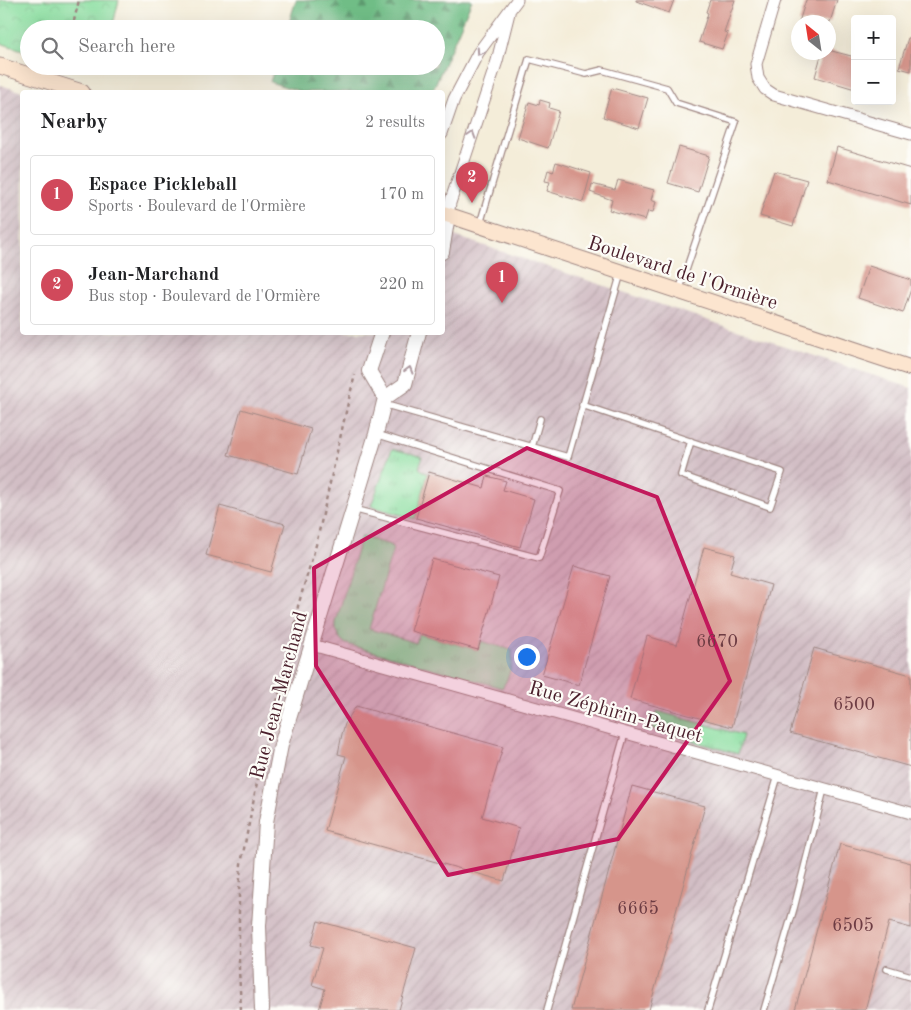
<!DOCTYPE html>
<html lang="en">
<head>
<meta charset="utf-8">
<style>
	:root { --surface:#fff; --page:#f6f6f6; --text:#202124; --muted:#757577; --line:#e0e0e0; --accent:#d1495b }
	body { margin:0; font-family:"Old Standard TT",serif; background:var(--page); color:var(--text) }
	.controls { position:absolute; right:15px; top:15px; display:grid; overflow:hidden; border-radius:5px; box-shadow:0 5px 20px #0002 }
	.controls button { width:45px; height:45px; display:grid; place-items:center; padding:0; border:0; border-bottom:1px solid var(--line); background:var(--surface); color:var(--text); font:25px sans-serif }
	.compass { position:absolute; left:791px; top:15px; width:45px; height:45px; border-radius:50%; background:var(--surface); box-shadow:0 5px 20px #0002; rotate:330deg }
	.you { position:absolute; left:526px; top:656px; width:18px; height:18px; margin:-12px; border:4px solid #fff; border-radius:50%; background:#1a73e8; box-shadow:0 0 0 8px #1a73e833 }
	.badge { display:grid; place-items:center; width:32px; height:32px; border-radius:50%; background:var(--accent); color:#fff; font-size:16px; font-weight:700 }
	.pin { position:absolute; translate:-50% -41px; filter:drop-shadow(0 1px 2px #0008) }
	.pin::after { content:''; position:absolute; top:26px; width:18px; height:15px; background:inherit; clip-path:polygon(0 0,100% 0,50% 100%) }
	.list { margin:0; padding:0; list-style:none }
	h2 { display:flex; justify-content:space-between; align-items:center; height:65px; margin:0; padding:0 20px; font-size:21px }
	h2 small { font-size:16px; font-weight:400; color:var(--muted) }
	.list li { display:grid; grid-template-columns:32px 1fr auto; gap:15px; align-items:center; box-sizing:border-box; height:80px; margin:0 10px 10px; padding:0 10px; border:1px solid var(--line); border-radius:5px }
	.list b { display:block; font-size:19px; white-space:nowrap }
	.list p { margin:0; font-size:16px; white-space:nowrap; color:var(--muted) }
	.list em { font-size:16px; font-style:normal; color:var(--muted) }
	.icon { flex:none; width:28px; height:28px; fill:none; stroke:currentColor; stroke-width:2; stroke-linecap:round; stroke-linejoin:round }
	.map { position:relative; flex:none; width:911px; height:1010px; overflow:hidden }
	.search { position:absolute; background:var(--surface); box-shadow:0 5px 20px #0002; left:20px; top:20px; width:425px; height:55px; display:flex; align-items:center; gap:12px; box-sizing:border-box; padding:0 18px; border-radius:28px; color:var(--muted); font-size:19px }
	.panel { position:absolute; background:var(--surface); box-shadow:0 5px 20px #0002; left:20px; top:90px; width:425px; height:245px; border-radius:5px }
	.map>svg:first-child { display:block }
	.industrial { fill:url(#industrial-furrows) }
	.grass { fill:url(#grass-tufts); stroke:#6a7e66 }
	.forest { fill:url(#forest-firs); stroke:#5c6e58 }
	.park { fill:url(#park-crowns); stroke:#6a7e66 }
	.building { fill:#d6958b }
	.lines { fill:none; stroke-linecap:round; stroke-linejoin:round }
	.service-casing { stroke:#9f8682; stroke-width:8 }
	.minor-casing { stroke:#9f8682; stroke-width:13 }
	.tertiary-casing { stroke:#9f8682; stroke-width:16 }
	.secondary-casing { stroke:#9f8682; stroke-width:17 }
	.path { stroke:#9f8682; stroke-width:2.5; stroke-dasharray:4 4; stroke-linecap:butt }
	.service { stroke:#fff; stroke-width:5.5 }
	.minor { stroke:#fff; stroke-width:11 }
	.tertiary { stroke:#fff; stroke-width:14 }
	.secondary { stroke:#fce5cf; stroke-width:15 }
	.oneway { stroke:#ae9aa0 }
	.marked { fill:#c2185b; fill-opacity:0.2; stroke:#c2185b; stroke-width:4; stroke-linejoin:round }
	.labels { text-anchor:middle; stroke-width:4.5; stroke-linejoin:round; paint-order:stroke }
	.number-label { font-size:18px; fill:#6d3c43 }
	.street-label { font-size:20px; fill:#4a1f2b; stroke:#fdfcf7 }
</style>
</head>
<body>
<div class="map">
<svg width="911" height="1010" viewBox="0 0 911 1010">
	<defs>
		<pattern id="industrial-furrows" width="10" height="10" patternUnits="userSpaceOnUse" patternTransform="scale(1.25)"><rect width="10" height="10" fill="#d2bec5"/><path d="M-1 1l2-2M0 10L10 0M9 11l2-2" fill="none" stroke="#b6a3a9"/></pattern>
		<pattern id="grass-tufts" width="24" height="20" patternUnits="userSpaceOnUse" patternTransform="scale(1.25)"><rect width="24" height="20" fill="#8adea0"/><path d="M3 7l-1-3M5 7V3M7 7l1-3M15 17l-1-3M17 17v-4M19 17l1-3" fill="none" stroke="#79be8a"/></pattern>
		<pattern id="forest-firs" width="22" height="20" patternUnits="userSpaceOnUse" patternTransform="scale(1.25)"><rect width="22" height="20" fill="#6fbd86"/><path d="M5 1l3.5 6h-7zM16 11l3.5 6h-7z" fill="#5d996e"/></pattern>
		<pattern id="park-crowns" width="20" height="18" patternUnits="userSpaceOnUse" patternTransform="scale(1.25)"><rect width="20" height="18" fill="#8adea0"/><path d="M2 6a3 3 0 1 1 6 0M12 15a3 3 0 1 1 6 0" fill="none" stroke="#79be8a"/></pattern>
	</defs>
	<rect width="100%" height="100%" fill="#fdfcf7"/>
	<filter id="ink" filterUnits="userSpaceOnUse"><feTurbulence type="fractalNoise" baseFrequency=".02" numOctaves="2"/><feDisplacementMap in="SourceGraphic" scale="10" xChannelSelector="R" yChannelSelector="G"/><feConvolveMatrix kernelMatrix="1 2 1 2 8 2 1 2 1" color-interpolation-filters="sRGB"/></filter>
	<filter id="wash" filterUnits="userSpaceOnUse"><feTurbulence type="fractalNoise" baseFrequency=".0096" numOctaves="4" result="noise"/><feDisplacementMap in="SourceGraphic" scale="20" xChannelSelector="R" yChannelSelector="G"/><feGaussianBlur stdDeviation="1.12" result="paint"/><feColorMatrix in="noise" values="0 0 0 0 0 0 0 0 0 0 0 0 0 0 0 0 0 1.4 0 .05"/><feComposite in="paint" operator="in"/></filter>
	<g filter="url(#wash)">
		<rect width="100%" height="100%" fill="#f4edd9"/>
		<path class="industrial" d="M0,85L23,92L22,332H442L443,232L911,388V1010H0Z"/>
		<path class="grass" d="M392,449L421,456L422,458L419,468L428,474L415,519L371,506Z
			M361,537L391,545L393,549L369,629L416,643L419,634L478,650L481,641L512,650C513,663 510,677 502,688L346,644C338,638 335,632 336,622Z
			M657,711L743,735L738,754L652,729Z"/>
		<path class="forest" d="M296,0H472L432,92H302L270,82L275,66H436V29H287Z"/>
		<path class="park" d="M0,0H119L112,29H29V52L0,43Z"/>
		<g id="blocks">
			<path class="building" d="M636,0H674L669,13L636,1Z
				M710,0H735L724,32L728,33L722,49L699,42L708,13L706,12Z
				M806,0H837L830,22H799Z
				M908,38H911V71L899,68Z
				M828,50L855,57V89L815,77L822,52H828Z
				M612,88L648,98L639,128L603,117Z
				M540,100L550,103L549,108L559,111L548,148L518,138L529,102L539,105Z
				M679,147L709,156L698,192L668,183Z
				M837,147L911,169V205L828,180Z
				M556,162L591,173L583,202L547,191L550,182L545,181L548,170L553,172Z
				M774,171L807,180L793,226L760,216Z
				M618,180L654,190L651,200L656,202L653,212L648,211L645,220L609,210L612,200L590,192L592,184L615,190Z
				M869,266L911,280V289L903,313L858,298Z
				M241,409L311,429L298,474L228,455Z
				M429,472L484,488L487,476L506,481L503,490L534,499L520,547L416,518Z
				M220,506L285,524L271,572L206,555Z
				M704,547L735,555L730,573L771,585L732,727L630,699L647,636L677,645Z
				M432,559L499,577L478,650L411,631Z
				M574,566L610,576L579,685L542,675Z
				M814,648L911,675V767L790,733Z
				M356,706L503,747L482,817L519,828L504,881L325,831L346,756L338,754L342,734L345,724Z
				M632,786L705,806L649,1010H571Z
				M840,844L911,863V928L889,922L865,1010H795Z
				M318,921L416,948L399,1010H319L325,989L312,985L323,948L311,945Z"/>
		</g>
	</g>
	<g filter="url(#ink)">
		<use href="#blocks" fill-opacity="0" stroke="#9f8682" stroke-width="1"/>
		<g class="lines">
			<g class="service-casing">
				<path id="service" d="M480,224L529,59L586,74L602,70L667,88L676,103L736,122L679,291
					M383,404L568,457L621,273
					M582,405L782,472L770,507L681,475L691,441
					M532,447L540,419
					M353,509L539,558L560,491L376,434
					M887,969L911,976
					M547,1010L625,733
					M708,1010L778,776
					M764,1010L794,908L824,789"/>
			</g>
			<g class="minor-casing">
				<path id="minor" d="M775,0L756,64L758,78L765,89L774,95L911,134
					M442,134L454,99L478,53L517,0
					M448,215L450,203L497,61L509,13
					M312,645L911,813"/>
			</g>
			<g class="tertiary-casing">
				<path id="tertiary" d="M442,252L448,215
					M382,332L369,371L385,398
					M262,1010L259,926L265,838L266,822L281,745L376,434L385,398L405,384L419,332"/>
			</g>
			<g class="secondary-casing">
				<path id="secondary" d="M0,66L82,92
					M442,213L911,368"/>
			</g>
			<path class="path" d="M72,29L79,0
				M63,69V66
				M241,1010L239,969V891L241,864L262,757L292,646L298,606L316,545L350,394L355,375"/>
			<use href="#service" class="service"/>
			<use href="#minor" class="minor"/>
			<use href="#tertiary" class="tertiary"/>
			<use href="#secondary" class="secondary"/>
		</g>
		<defs><path id="oneway-chevron" d="M-2-3.5L2.5 0L-2 3.5" fill="none" stroke-width="1.6" stroke-linecap="round" stroke-linejoin="round" transform="scale(1.25)"/></defs>
		<g class="oneway">
			<use href="#oneway-chevron" transform="translate(480 52) rotate(124)"/>
			<use href="#oneway-chevron" transform="translate(472 135) rotate(-72)"/>
			<use href="#oneway-chevron" transform="translate(409 370) rotate(-74)"/>
		</g>
	</g>
	<path class="marked" d="M527,448L657,497L730,681L618,839L448,875L316,666L314,568Z"/>
	<g class="labels">
		<g class="number-label">
			<text x="717" y="647">6670</text>
			<text x="854" y="710">6500</text>
			<text x="638" y="914">6665</text>
			<text x="853" y="931">6505</text>
		</g>
		<g class="street-label">
			<text transform="translate(683 272) rotate(18)" y="7">Boulevard de l'Ormière</text>
			<text transform="translate(278 695) rotate(-75)" y="7">Rue Jean-Marchand</text>
			<text transform="translate(616 711) rotate(16)" y="7">Rue Zéphirin-Paquet</text>
		</g>
	</g>
</svg>
<div class="controls">
<button>+</button>
<button>−</button>
</div>
<svg class="compass" viewBox="-18 -18 36 36"><path d="M0-13l5 13h-10z" fill="#e53935"/><path d="M0 13l5-13h-10z" fill="#757577"/></svg>
<div class="you"></div>
<div class="pin badge" style="left:502px;top:303px">1</div>
<div class="pin badge" style="left:472px;top:203px">2</div>
<div class="search"><svg class="icon" aria-label="search" viewBox="0 0 24 24"><circle cx="10" cy="10" r="6"/><path d="M15 15l6 6"/></svg>Search here</div>
<section class="panel">
<h2>Nearby<small>2 results</small></h2>
<ul class="list">
<li><span class="badge">1</span><div><b>Espace Pickleball</b><p>Sports · Boulevard de l'Ormière</p></div><em>170 m</em></li>
<li><span class="badge">2</span><div><b>Jean-Marchand</b><p>Bus stop · Boulevard de l'Ormière</p></div><em>220 m</em></li>
</ul>
</section>
</div>
</body>
</html>
